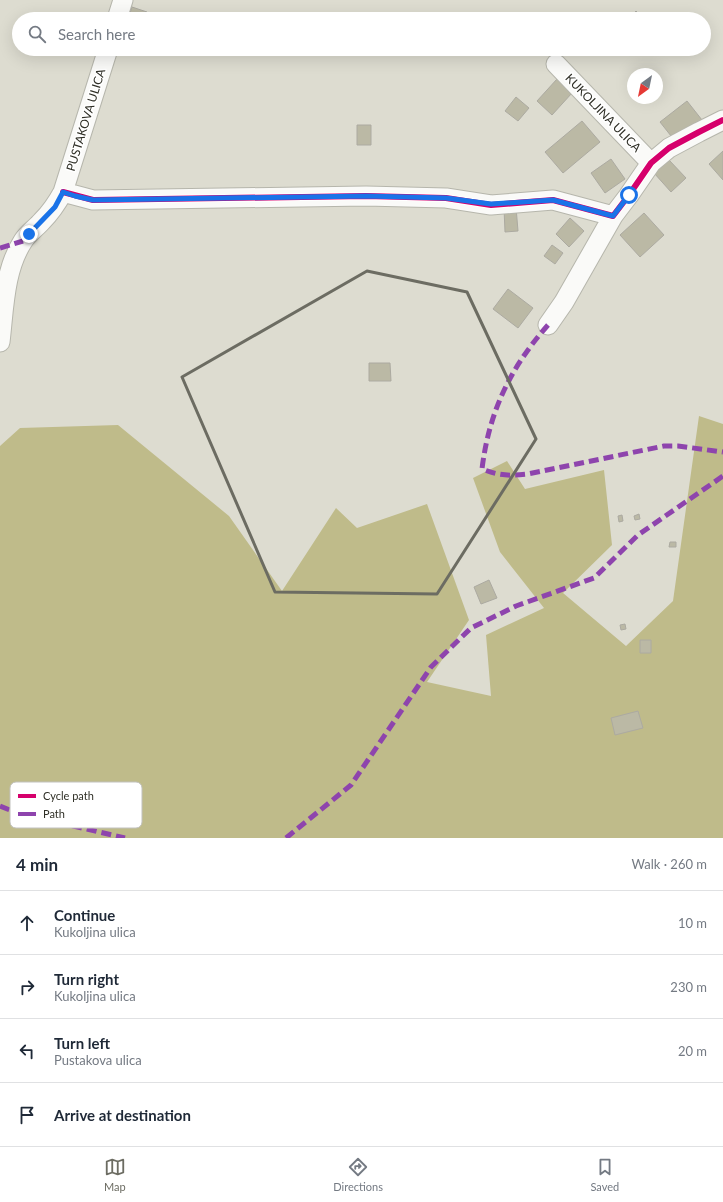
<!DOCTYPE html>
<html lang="en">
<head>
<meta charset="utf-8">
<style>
	:root { --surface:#fff; --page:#f2f2f3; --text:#1f2937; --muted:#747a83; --line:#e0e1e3; --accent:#6c6c62 }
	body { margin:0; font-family:Lato,sans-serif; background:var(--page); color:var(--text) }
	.compass { position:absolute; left:627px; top:68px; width:36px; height:36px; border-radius:50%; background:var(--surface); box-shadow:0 4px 16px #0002; rotate:213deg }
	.stop { position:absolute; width:12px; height:12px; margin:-9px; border:3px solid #1a73e8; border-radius:50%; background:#fff }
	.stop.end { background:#1a73e8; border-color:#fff; box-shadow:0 1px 4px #0008 }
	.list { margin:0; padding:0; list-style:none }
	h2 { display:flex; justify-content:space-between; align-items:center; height:52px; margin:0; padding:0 16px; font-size:17px }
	h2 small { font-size:13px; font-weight:400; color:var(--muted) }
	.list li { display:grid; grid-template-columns:26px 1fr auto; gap:12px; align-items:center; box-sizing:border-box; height:64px; padding:0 16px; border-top:1px solid var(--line) }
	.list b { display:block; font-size:15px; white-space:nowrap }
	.list p { margin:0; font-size:13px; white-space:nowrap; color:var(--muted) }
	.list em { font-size:13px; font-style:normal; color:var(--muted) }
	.icon { flex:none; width:22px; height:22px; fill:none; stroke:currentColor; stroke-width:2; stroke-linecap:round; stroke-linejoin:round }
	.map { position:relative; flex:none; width:723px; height:838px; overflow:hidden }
	.search { position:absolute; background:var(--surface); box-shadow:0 4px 16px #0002; left:12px; right:12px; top:12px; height:44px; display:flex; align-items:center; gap:10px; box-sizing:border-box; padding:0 14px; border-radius:22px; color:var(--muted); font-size:15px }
	.sheet { height:308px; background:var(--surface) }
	nav { display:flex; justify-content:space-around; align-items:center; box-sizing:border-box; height:56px; border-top:1px solid var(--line); background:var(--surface); font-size:11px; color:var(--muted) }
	nav a { display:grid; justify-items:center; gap:2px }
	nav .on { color:var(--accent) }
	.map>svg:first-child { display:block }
	.forest { fill:#bfbb8a }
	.building { fill:#bbb9a5; stroke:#acaaa1 }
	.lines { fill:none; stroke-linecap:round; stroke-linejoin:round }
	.minor-casing { stroke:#b6b6ac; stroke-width:21 }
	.minor { stroke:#fafaf8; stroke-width:19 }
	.quiet { stroke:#8e44ad; stroke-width:5; stroke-dasharray:10 5; stroke-linecap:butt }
	.cycleway-casing { stroke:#fff; stroke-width:8 }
	.cycleway { stroke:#d6006c; stroke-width:6 }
	.route { stroke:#1a73e8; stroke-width:5 }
	.marked { fill:none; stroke:#6c6c62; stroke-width:3; stroke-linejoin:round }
	.labels { text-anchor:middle; stroke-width:3; stroke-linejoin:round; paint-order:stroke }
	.street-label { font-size:12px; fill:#2f2f26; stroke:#fff }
	.key { fill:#fff; stroke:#c1c1be; stroke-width:1 }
	.key-label { font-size:11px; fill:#2f2f26 }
</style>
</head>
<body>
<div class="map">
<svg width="723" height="838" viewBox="0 0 723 838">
	<rect width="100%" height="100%" fill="#dddcd0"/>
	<path class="forest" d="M699,416L723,424V838H0V446L20,428L118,425L229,516L282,591L336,508L357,528L427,504L469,620L427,682L491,696L486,635L544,608L500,552L473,478L507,461L525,489L604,470L612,545L563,593L626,646L673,601Z"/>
	<path class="building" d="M132,7L147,12L145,19H128Z
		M636,11L644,19H628Z
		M557,79L572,93L552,115L537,101Z
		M516,97L529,108L518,121L505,111Z
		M687,101L702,120L675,141L660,122Z
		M582,121L600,142L563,173L545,152Z
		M357,125H371V145H357Z
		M723,151V180L709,164Z
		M611,159L625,179L605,193L591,173Z
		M669,160L686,178L671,192L654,173Z
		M516,207L518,231L505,232L504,208Z
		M644,213L664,235L640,257L620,235Z
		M570,218L584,231L569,247L556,234Z
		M552,245L563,253L555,264L544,256Z
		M508,289L533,308L518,328L493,309Z
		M369,363H390L391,381H369Z
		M639,514L640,519L635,520L634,516Z
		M622,515L623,521L619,522L618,516Z
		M670,542H676V547H669Z
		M489,580L497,598L481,604L474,587Z
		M625,624L626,629L621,630L620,625Z
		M640,640H651V653H640Z
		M638,711L643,728L615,735L611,718Z"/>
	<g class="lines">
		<g class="minor-casing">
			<path id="minor" d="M117,19L123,0
				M556,64L651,163
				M63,192L93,200L366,196L446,198L491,205L553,200L613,216L629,195L651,163L669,148L699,132L723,120
				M548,325L564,302L613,216
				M0,342C4,309 4,270 23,241C28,233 36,228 42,221C51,212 57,203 63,192L108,49"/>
		</g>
		<use href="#minor" class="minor"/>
		<path class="quiet" d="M0,248L23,241
			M548,325C510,368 489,412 482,469C500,476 509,476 528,474L664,446H678L723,452
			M0,806L17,813L125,838
			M286,838L351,785L431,667L471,628L516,606L594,578L638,535L723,476"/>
		<g class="cycleway-casing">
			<path id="cycleway" d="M63,192L93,200L366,196L446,198L491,205L553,200L613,216L629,195L651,163L669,148L699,132L723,120"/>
		</g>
		<use href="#cycleway" class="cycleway"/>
	</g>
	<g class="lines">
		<path class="route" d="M29,234L55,207L63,192L75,196L93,200L366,196L446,198L491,204L553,200L613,216L629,195"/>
	</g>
	<path class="marked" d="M367,271L467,292L536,439L437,594L275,592L182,377Z"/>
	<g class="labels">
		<g class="street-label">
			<text transform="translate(603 113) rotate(46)" y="4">KUKOLJINA ULICA</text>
			<text transform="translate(86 120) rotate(-73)" y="4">PUSTAKOVA ULICA</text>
		</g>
	</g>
	<rect x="10" y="782" width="132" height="46" rx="6" class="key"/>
	<rect x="18" y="794" width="18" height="4" fill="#d6006c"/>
	<rect x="18" y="812" width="18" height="4" fill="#8e44ad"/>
	<g class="key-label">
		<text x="43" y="800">Cycle path</text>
		<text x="43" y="818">Path</text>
	</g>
</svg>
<svg class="compass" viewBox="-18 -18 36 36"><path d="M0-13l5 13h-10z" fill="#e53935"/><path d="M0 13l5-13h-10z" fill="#747a83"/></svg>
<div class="stop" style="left:629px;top:195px"></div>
<div class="stop end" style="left:29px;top:234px"></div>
<div class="search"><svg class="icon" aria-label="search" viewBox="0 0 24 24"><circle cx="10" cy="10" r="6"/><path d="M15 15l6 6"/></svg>Search here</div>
</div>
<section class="sheet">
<h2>4 min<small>Walk · 260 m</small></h2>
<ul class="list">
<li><svg class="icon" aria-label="ahead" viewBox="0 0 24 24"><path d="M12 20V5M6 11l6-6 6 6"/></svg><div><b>Continue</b><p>Kukoljina ulica</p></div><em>10 m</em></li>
<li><svg class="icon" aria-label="right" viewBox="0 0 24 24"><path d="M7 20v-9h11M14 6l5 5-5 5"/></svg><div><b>Turn right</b><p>Kukoljina ulica</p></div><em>230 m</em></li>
<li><svg class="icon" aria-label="left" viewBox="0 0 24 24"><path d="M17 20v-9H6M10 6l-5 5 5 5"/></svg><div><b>Turn left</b><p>Pustakova ulica</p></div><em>20 m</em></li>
<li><svg class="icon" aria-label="arrive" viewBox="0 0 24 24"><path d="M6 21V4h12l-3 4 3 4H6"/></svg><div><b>Arrive at destination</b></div></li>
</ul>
</section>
<nav>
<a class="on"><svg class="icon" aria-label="map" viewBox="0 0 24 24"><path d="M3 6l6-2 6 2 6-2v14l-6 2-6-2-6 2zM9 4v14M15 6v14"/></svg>Map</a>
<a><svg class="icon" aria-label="directions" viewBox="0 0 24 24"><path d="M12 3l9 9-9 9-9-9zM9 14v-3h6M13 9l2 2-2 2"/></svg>Directions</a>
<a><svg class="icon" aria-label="saved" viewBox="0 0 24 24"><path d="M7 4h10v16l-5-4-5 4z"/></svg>Saved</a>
</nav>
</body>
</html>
